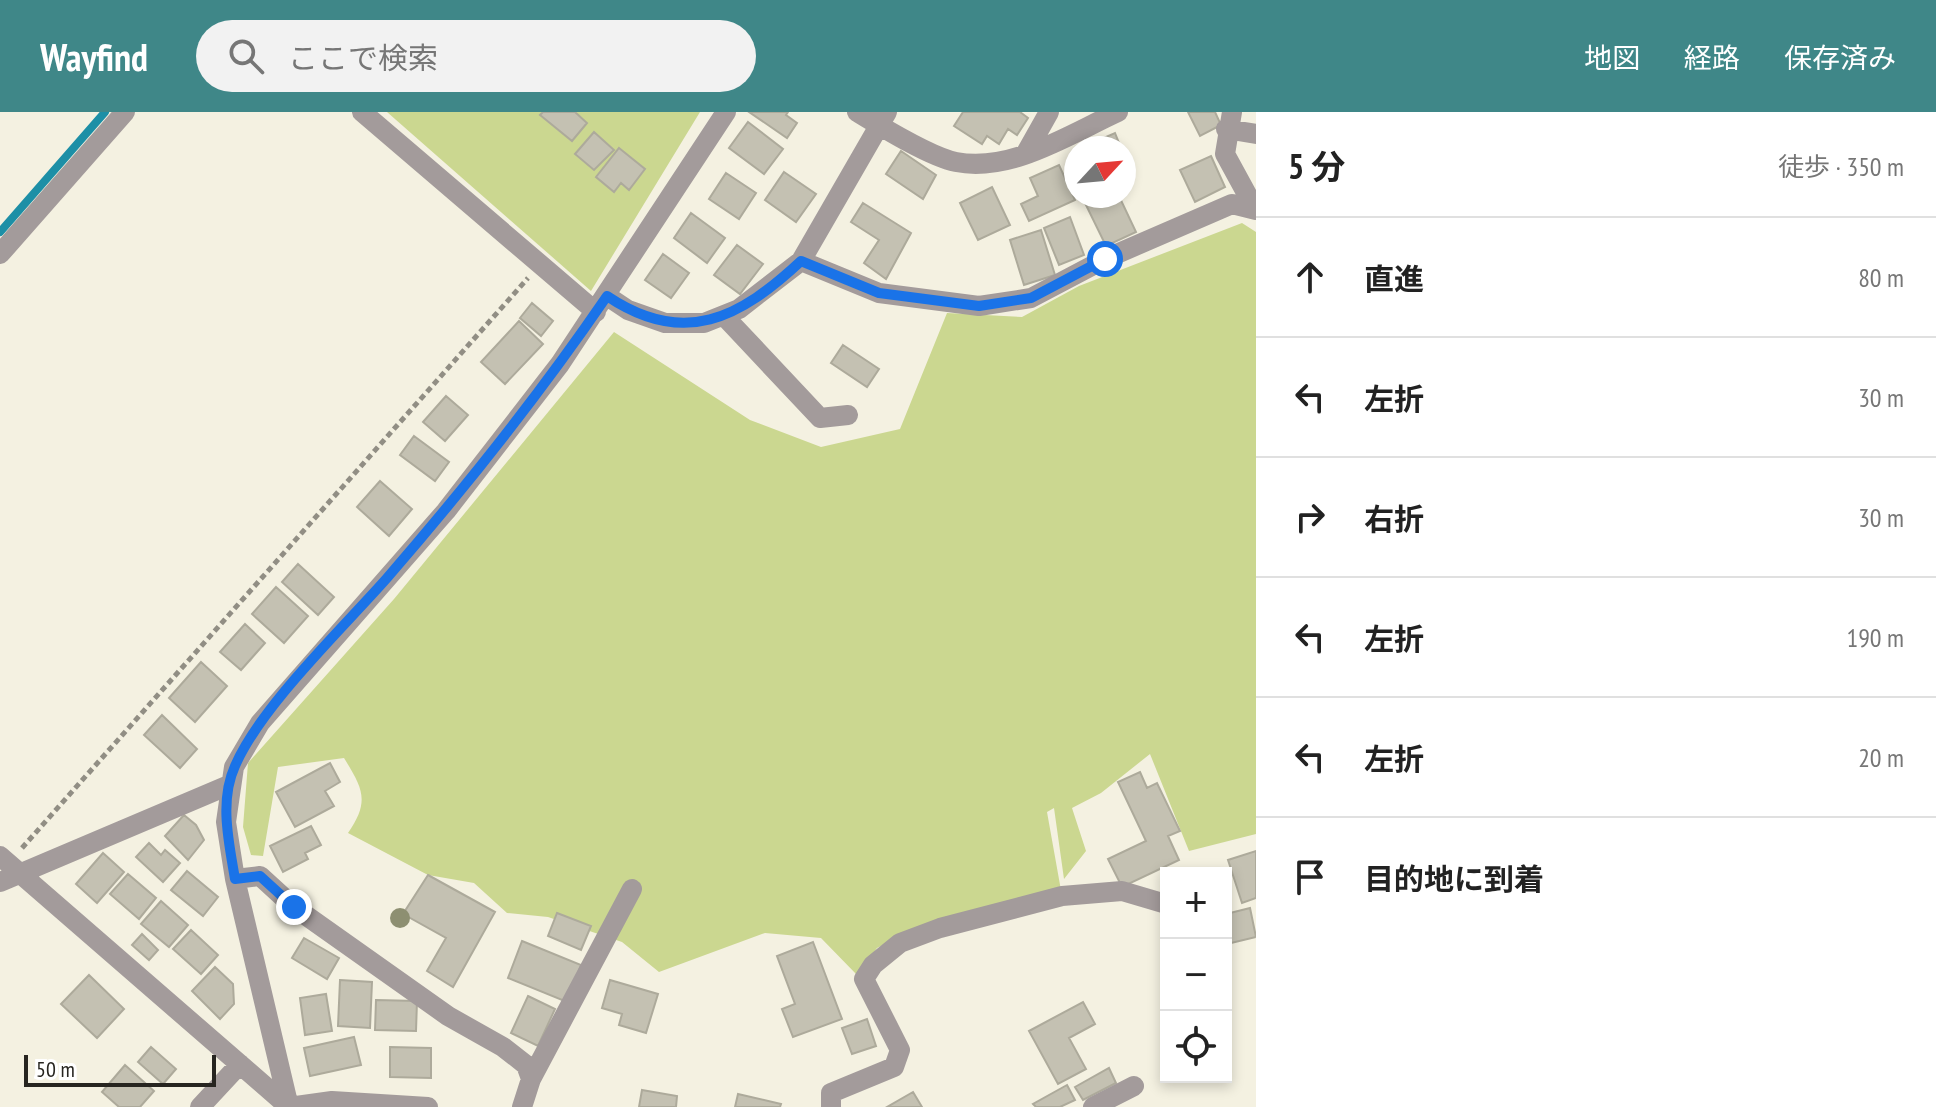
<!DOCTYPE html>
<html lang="ja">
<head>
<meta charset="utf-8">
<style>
	:root { --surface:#fff; --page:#f2f2f2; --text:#222; --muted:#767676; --line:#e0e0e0; --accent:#3f8788 }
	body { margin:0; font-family:"PT Sans Narrow","Noto Sans JP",sans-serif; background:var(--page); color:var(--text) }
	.controls { position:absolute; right:24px; bottom:24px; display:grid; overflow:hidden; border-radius:0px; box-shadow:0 4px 12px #0003 }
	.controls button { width:72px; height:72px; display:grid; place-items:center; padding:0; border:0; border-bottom:2px solid var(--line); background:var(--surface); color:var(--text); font:40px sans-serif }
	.compass { position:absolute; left:1064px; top:24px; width:72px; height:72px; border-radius:50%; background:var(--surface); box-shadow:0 4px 12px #0003; rotate:64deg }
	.scale { position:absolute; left:24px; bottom:20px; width:192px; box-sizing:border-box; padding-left:8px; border:4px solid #272520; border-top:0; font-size:22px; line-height:28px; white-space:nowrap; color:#272520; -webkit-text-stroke:6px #fff; paint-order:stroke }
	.stop { position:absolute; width:24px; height:24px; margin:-18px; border:6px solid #1a73e8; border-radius:50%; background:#fff }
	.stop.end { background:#1a73e8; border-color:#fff; box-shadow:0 2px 8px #0008 }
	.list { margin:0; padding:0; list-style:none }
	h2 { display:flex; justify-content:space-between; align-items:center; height:104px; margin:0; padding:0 32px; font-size:34px }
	h2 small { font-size:26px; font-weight:400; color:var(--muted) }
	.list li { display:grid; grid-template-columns:52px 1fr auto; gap:24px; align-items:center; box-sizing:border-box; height:120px; padding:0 32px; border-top:2px solid var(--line) }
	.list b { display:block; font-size:30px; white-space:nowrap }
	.list em { font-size:26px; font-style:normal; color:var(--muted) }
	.icon { flex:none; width:44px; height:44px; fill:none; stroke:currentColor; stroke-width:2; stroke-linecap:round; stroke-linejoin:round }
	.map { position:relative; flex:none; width:1256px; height:995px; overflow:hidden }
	header { display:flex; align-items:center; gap:48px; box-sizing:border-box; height:112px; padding:0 40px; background:var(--accent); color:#fff }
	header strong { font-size:38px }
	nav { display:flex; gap:44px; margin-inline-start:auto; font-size:28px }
	.search { width:560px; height:72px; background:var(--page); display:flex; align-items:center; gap:20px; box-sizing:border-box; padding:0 28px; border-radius:44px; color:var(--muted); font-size:30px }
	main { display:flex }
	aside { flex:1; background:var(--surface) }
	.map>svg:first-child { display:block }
	.green { fill:#cbd790 }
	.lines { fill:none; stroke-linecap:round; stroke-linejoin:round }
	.stream { stroke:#1d8fa6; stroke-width:8 }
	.building { fill:#c4c1b2; stroke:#adaa9b; stroke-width:2 }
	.path { stroke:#918e84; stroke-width:5; stroke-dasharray:6 4; stroke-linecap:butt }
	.minor { stroke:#a39b9b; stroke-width:20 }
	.tree { fill:#8d8f71 }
	.route { stroke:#1a73e8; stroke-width:10 }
</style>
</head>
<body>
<header>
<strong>Wayfind</strong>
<div class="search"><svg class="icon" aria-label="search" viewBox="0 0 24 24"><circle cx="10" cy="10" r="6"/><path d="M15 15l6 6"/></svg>ここで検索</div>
<nav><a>地図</a><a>経路</a><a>保存済み</a></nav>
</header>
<main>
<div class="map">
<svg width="1256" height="995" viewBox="0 0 1256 995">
	<rect width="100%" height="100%" fill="#f4f1e1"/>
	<path class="green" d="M387,0H700L591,179Z
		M1242,111L1256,120V722L1189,739L1150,642L1101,681L1072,696L1086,739L1064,767L1054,696L1047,700L1062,784L920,814L877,836L857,863L821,826L765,821L659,860L622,830L548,805L507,801L474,771L428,763L348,721C370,689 363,677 344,646L278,655L263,744L251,743L243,715L248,651L394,487L614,220L750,308L821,335L900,317L947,201L1022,205L1079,174Z"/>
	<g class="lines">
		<path class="stream" d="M0,120L105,0"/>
	</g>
	<path class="building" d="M543,0H575L587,11L572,29L540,3Z
		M749,0H788L786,3L797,11L787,26Z
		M963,0H1020L1028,6L1017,23L1008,17L999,32L987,24L982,32L954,14Z
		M1188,0H1215L1221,13L1200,24Z
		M748,10L783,37L764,62L729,36Z
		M594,20L614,38L594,58L575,42Z
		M1115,21L1121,36H1086L1085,34Z
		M619,36L645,57L629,78L621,71L614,80L596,65Z
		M901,39L936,63L923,87L886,62Z
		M1211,44L1225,75L1195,90L1180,58Z
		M1059,53L1075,88L1029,109L1021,92L1038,84L1030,66Z
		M784,60L816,82L796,110L765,88Z
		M726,61L756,81L739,107L709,87Z
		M992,75L1010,113L978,128L960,91Z
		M1100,84H1119L1136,120L1106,134L1085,91Z
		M863,91L911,121L886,167L864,151L879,128L851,110Z
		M691,101L725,126L707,151L674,126Z
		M1070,105L1084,143L1059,153L1044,116Z
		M1041,118L1055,163L1024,173L1010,128Z
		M737,133L763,152L740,182L714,163Z
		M663,142L689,161L671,186L645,168Z
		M532,191L553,209L541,224L520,206Z
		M519,209L543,232L505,272L481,250Z
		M843,233L879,257L867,275L831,251Z
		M446,284L468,303L445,329L423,310Z
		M414,324L449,350L435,369L400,343Z
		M380,369L412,397L389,424L357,395Z
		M298,452L334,485L318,503L282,470Z
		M276,475L308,504L284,531L252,502Z
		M245,512L265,531L241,558L220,540Z
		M201,550L227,574L195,610L169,586Z
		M162,603L197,637L180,656L144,623Z
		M330,651L340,670L325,679L334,694L295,715L276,680Z
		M1140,660L1147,676L1157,671L1180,719L1168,724L1179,748L1122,775L1108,747L1146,729L1118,670Z
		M184,703L196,713L204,728L188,748L165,724Z
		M311,714L321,733L305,741L308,747L283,760L270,734Z
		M149,731L161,743L165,738L180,751L163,770L136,745Z
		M1256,739V786L1242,791L1228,748Z
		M103,741L124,760L97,791L76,772Z
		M187,759L218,785L203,804L171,778Z
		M128,762L156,786L139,807L110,782Z
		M428,763L495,800L453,875L427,859L446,826L403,802Z
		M161,789L188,813L169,835L141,812Z
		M1250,796L1256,825L1231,831L1226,802Z
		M557,801L591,814L581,838L548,824Z
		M191,818L218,843L201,862L173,837Z
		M142,822L158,838L149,848L132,833Z
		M304,826L339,846L327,867L292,846Z
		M522,829L581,853L567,890L508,866Z
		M813,830L842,907L793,925L782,897L795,892L777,844Z
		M215,855L233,872L234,892L220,907L192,879Z
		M89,863L124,897L97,926L61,892Z
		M340,868L372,870L370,916L338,914Z
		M610,868L658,882L646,921L619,913L622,902L602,896Z
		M326,882L332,919L305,923L300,886Z
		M528,884L555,897L538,934L511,921Z
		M376,888L417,889L416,919L375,918Z
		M1083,890L1095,912L1069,926L1086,957L1058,972L1029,919Z
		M867,907L876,934L852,942L842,916Z
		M354,925L361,953L310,964L304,936Z
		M151,935L176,957L163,972L138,950Z
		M390,935L431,936V966L390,965Z
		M125,953L154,979L140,995H119L102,980Z
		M1109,956L1116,971L1083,988L1075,975Z
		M1067,973L1075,988L1060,995H1036L1033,992Z
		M642,978L677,984L676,995H639Z
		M913,980L922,995H887Z
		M738,982L781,992L780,995H735Z"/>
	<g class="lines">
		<path class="path" d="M22,736L528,166"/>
		<path class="minor" d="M362,0L596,200
			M857,0C880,14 930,45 956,50C1011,61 1070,22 1118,0
			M1232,0L1225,42L1255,97
			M1226,17L1256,22
			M1026,41L1049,0
			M0,142L125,0
			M801,149L879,181L979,194L1031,186L1105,147L1232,92L1256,98
			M607,184L628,198L665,211H704L739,197L801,149L887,0
			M725,205L820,306L848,303
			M0,744L289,995L332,989L428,995
			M235,767L260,764L294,795L448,904L503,935L526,953L531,967L522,995
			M0,770L229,673
			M531,967L632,777
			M200,995L240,952
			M289,995L235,767L226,710L234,655L260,611L446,399L560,252L726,0
			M831,995V981L894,955L900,938L864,867L873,853L900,831L940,816L1062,784L1122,779L1166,792
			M1093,995L1134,974"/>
	</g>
	<circle class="tree" cx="400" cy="806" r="10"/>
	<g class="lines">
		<path class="route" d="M294,795L260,764L235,767C229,731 219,689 235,654C261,594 342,517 387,466C465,376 540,282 607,184C684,236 740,206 801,149L879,181L979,194L1031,186L1105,147"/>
	</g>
</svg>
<div class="controls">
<button>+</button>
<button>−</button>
<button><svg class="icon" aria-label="locate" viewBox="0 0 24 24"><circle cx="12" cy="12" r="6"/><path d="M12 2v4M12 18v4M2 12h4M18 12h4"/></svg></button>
</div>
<svg class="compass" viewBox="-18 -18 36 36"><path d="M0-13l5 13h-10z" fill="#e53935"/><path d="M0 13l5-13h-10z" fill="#767676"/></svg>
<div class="scale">50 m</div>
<div class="stop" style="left:1105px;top:147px"></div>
<div class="stop end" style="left:294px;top:795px"></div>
</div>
<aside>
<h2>5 分<small>徒歩 · 350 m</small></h2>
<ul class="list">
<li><svg class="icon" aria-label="ahead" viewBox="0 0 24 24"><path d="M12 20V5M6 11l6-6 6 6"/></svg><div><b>直進</b></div><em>80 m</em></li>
<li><svg class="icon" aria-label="left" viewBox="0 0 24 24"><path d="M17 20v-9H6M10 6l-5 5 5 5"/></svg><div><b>左折</b></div><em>30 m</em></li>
<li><svg class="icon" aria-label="right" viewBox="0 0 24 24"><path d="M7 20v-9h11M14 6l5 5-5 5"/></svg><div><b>右折</b></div><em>30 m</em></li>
<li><svg class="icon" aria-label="left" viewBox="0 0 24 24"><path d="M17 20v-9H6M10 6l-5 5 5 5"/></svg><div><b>左折</b></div><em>190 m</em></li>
<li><svg class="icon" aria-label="left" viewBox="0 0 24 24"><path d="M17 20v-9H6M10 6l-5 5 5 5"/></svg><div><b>左折</b></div><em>20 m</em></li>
<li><svg class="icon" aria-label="arrive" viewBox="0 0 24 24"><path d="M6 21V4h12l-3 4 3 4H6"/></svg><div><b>目的地に到着</b></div></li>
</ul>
</aside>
</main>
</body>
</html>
